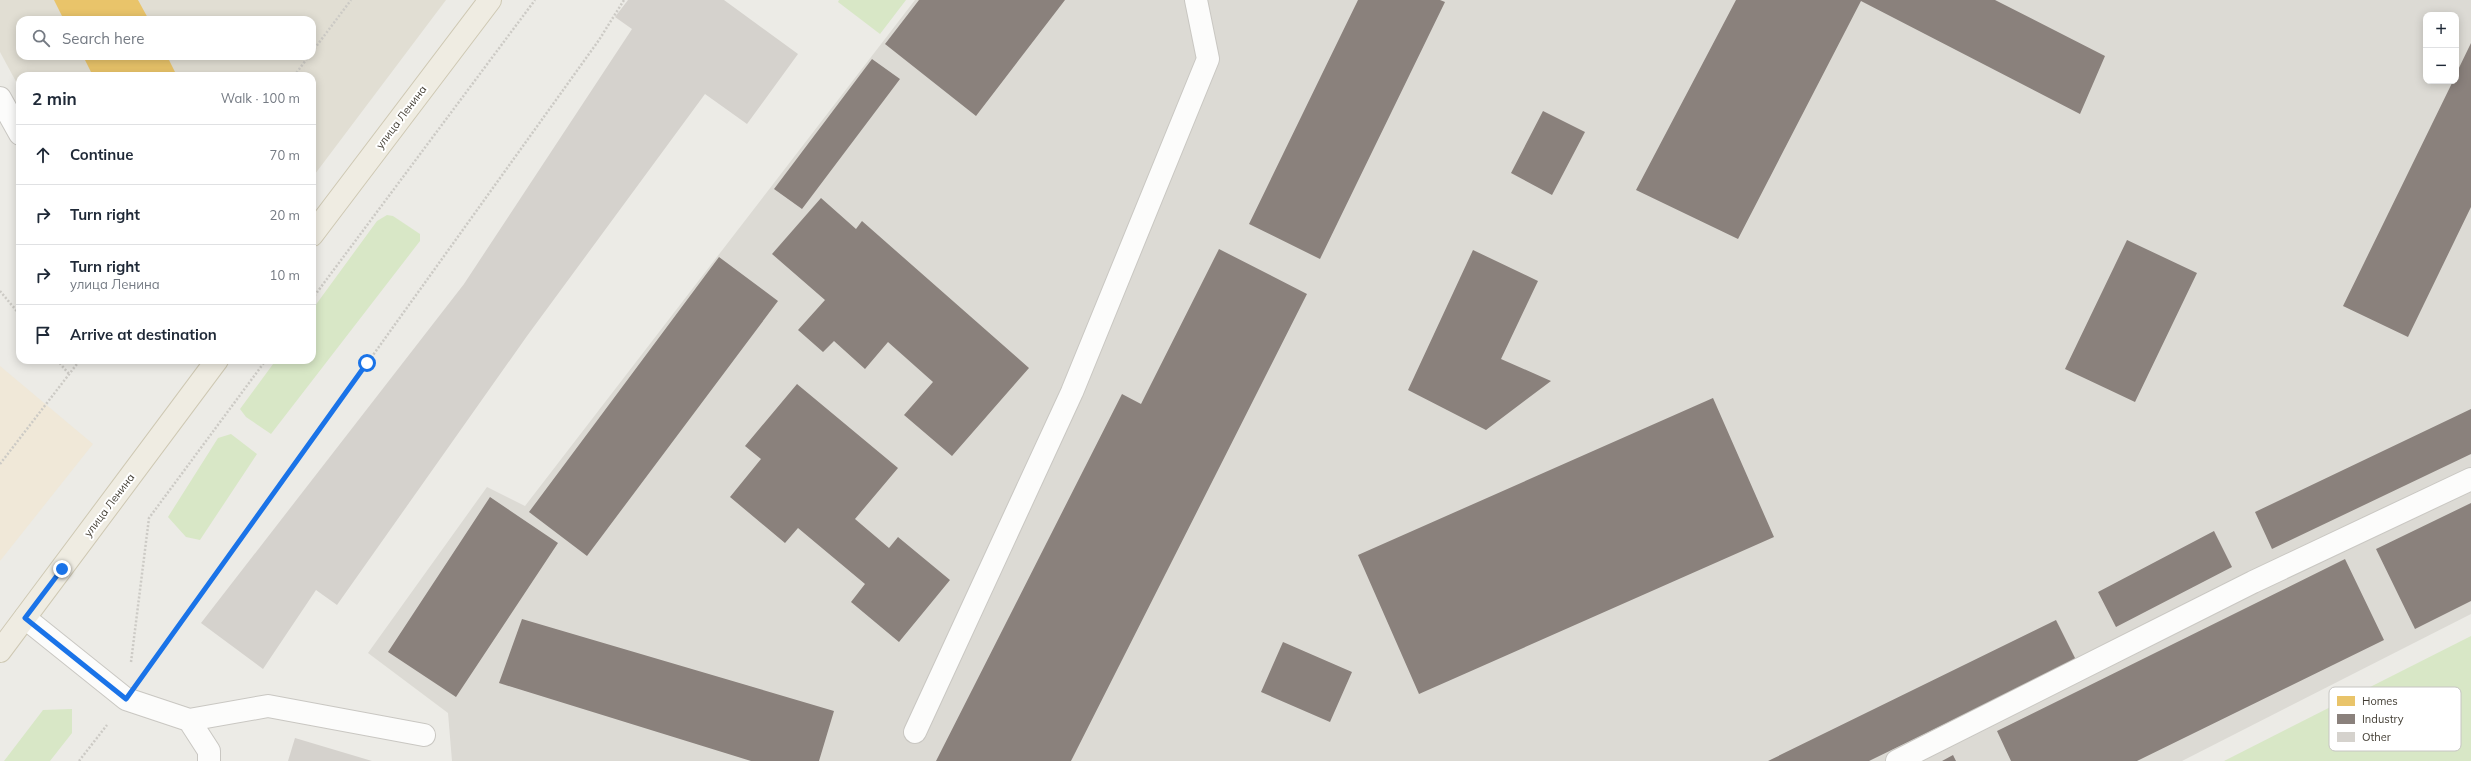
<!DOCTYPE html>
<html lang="en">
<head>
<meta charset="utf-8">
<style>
	:root { --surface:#fff; --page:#f2f2f3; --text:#1f2937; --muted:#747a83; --line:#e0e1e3 }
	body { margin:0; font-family:Mulish,sans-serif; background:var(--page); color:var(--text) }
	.controls { position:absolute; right:12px; top:12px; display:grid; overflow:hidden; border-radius:8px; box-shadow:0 2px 10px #0003 }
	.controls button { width:36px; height:36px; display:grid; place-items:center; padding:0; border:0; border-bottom:1px solid var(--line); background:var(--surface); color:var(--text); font:20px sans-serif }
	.stop { position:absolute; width:12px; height:12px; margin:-9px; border:3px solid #1a73e8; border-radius:50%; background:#fff }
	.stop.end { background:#1a73e8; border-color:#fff; box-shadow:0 1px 4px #0008 }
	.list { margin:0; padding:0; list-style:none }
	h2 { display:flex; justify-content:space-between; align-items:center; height:52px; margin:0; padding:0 16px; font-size:17px }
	h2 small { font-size:13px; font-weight:400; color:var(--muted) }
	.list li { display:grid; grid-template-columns:26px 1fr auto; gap:12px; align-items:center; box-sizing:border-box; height:60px; padding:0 16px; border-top:1px solid var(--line) }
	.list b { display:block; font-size:15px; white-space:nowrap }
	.list p { margin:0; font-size:13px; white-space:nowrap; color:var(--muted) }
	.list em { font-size:13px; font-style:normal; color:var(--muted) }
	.icon { flex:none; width:22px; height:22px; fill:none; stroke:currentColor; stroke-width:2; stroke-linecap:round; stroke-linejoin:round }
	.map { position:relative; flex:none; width:2471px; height:761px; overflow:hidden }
	.search { position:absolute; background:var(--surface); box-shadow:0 2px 10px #0003; left:16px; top:16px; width:300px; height:44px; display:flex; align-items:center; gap:10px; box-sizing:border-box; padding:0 14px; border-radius:12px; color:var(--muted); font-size:15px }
	.panel { position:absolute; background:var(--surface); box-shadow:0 2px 10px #0003; left:16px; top:72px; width:300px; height:292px; border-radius:12px }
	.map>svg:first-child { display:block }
	.residential { fill:#e1ded3; fill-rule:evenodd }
	.commercial { fill:#f0e8d8 }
	.industrial { fill:#dcdad4; fill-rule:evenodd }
	.green { fill:#d8e7c6 }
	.homes { fill:#e9c46a }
	.industry { fill:#8a817c }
	.building { fill:#d5d2cd }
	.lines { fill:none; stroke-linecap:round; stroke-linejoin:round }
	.minor-casing { stroke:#c9c7c2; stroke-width:24 }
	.major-casing { stroke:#cec8b3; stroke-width:24 }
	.path { stroke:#cccac5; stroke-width:2.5; stroke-dasharray:2 2; stroke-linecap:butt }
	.minor { stroke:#fcfcfb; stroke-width:22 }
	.major { stroke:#efece2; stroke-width:22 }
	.route { stroke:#1a73e8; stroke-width:5 }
	.labels { text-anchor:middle; stroke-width:4; stroke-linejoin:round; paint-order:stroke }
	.street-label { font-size:11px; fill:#423d33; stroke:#fff }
	.key { fill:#fff; stroke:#c6c5c2; stroke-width:1 }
	.key-label { font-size:11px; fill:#423d33 }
</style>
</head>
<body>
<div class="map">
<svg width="2471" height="761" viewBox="0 0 2471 761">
	<rect width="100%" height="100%" fill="#ecebe6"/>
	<path class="residential" d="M0,0H446L312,178V76H20V89L0,52ZM20,20H312V56H20Z"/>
	<path class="commercial" d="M0,366L93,444L0,561Z"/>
	<path class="industrial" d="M915,0H2471V614L2182,761H452L448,713L368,653L487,487L525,506ZM2426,15H2456V81H2426Z"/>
	<path class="green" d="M839,0H906L880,34L838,2Z
		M387,215L393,216L420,234V241L271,434L246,417L240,409L276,360H312V310L377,221Z
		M231,434L257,454L200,540L186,537L168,517L218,438Z
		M2471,636V761H2224Z
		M72,709V733L50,761H4L43,710Z"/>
	<path class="homes" d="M54,0H138L149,20H64Z
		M83,56H167L177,76H93Z"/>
	<path class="industry" d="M919,0H1065L976,116L885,44Z
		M1358,0H1440L1445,2L1320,259L1249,224Z
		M1736,0H1995L2105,56L2080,114L1861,1L1738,239L1636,190Z
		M2471,43V207L2408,337L2343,306L2453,81H2456V74Z
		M872,59L900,79L802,209L774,189Z
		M1543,111L1585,132L1552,195L1511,173Z
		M821,198L856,229L862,221L1029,368L952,456L904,415L933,382L888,342L865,369L834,341L823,352L798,330L825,300L772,254Z
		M2127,240L2197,273L2135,402L2065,369Z
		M1219,249L1307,294L1071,761H936L1122,394L1141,404Z
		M1473,250L1538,281L1501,359L1551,381L1486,430L1408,390Z
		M719,257L778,301L587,556L529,512Z
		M797,384L898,468L855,519L889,548L898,537L950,580L899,642L851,602L865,584L798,528L785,543L730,497L761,459L745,446Z
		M1713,398L1774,537L1419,694L1358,555Z
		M2471,409V454L2272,549L2255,512Z
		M490,497L558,543L456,697L388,652Z
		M2471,503V601L2415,629L2376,549Z
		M2214,531L2232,567L2116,627L2098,592Z
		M2345,559L2384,640L2137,761H2011L1997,731Z
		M522,619L834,711L819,761H751L499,683Z
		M2056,620L2076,660L1869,761H1768Z
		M1283,642L1352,672L1330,722L1261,692Z
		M1953,755L1956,761H1942Z"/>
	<path class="building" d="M628,0H724L798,54L747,124L705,94L527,336L337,605L316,590L263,669L201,623L464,284L632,29L615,17Z
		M295,738L372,761H288Z"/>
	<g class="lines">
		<g class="minor-casing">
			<path id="minor" d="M0,98L20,134
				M25,618L126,699L189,720L209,751V761
				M189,720L268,706L424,735
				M915,732L1072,392L1208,59L1196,0
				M1897,761L2253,582L2471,479"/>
		</g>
		<g class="major-casing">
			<path id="major" d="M312,235L490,0
				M0,651L217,360"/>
		</g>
		<path class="path" d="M312,52L351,0
			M294,76L309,56
			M0,291L20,315
			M312,299L535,0
			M57,360L69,374
			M0,464L80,360
			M131,662L149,518L266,360
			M145,673L599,40L624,0
			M79,761L107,725"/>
		<use href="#minor" class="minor"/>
		<use href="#major" class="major"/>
	</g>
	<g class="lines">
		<path class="route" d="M62,569L25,618L126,699L367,363"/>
	</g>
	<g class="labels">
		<g class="street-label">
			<text transform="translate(401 117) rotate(-53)" y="4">улица Ленина</text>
			<text transform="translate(109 505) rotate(-53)" y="4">улица Ленина</text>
		</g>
	</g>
	<rect x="2329" y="687" width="132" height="64" rx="6" class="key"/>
	<rect x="2337" y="696" width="18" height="10" fill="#e9c46a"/>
	<rect x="2337" y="714" width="18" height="10" fill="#8a817c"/>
	<rect x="2337" y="732" width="18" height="10" fill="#d5d2cd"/>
	<g class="key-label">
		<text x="2362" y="705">Homes</text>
		<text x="2362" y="723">Industry</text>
		<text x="2362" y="741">Other</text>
	</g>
</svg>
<div class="controls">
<button>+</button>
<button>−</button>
</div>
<div class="stop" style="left:367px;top:363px"></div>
<div class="stop end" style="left:62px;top:569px"></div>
<div class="search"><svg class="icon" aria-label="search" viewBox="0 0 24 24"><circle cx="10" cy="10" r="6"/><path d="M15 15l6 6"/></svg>Search here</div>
<section class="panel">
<h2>2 min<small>Walk · 100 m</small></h2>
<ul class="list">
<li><svg class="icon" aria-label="ahead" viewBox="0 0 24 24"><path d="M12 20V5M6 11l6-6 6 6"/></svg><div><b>Continue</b></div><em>70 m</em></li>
<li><svg class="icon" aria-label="right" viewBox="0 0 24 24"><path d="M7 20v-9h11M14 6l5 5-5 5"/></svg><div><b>Turn right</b></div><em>20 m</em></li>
<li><svg class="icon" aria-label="right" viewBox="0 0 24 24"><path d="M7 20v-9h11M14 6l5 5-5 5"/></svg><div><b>Turn right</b><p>улица Ленина</p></div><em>10 m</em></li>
<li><svg class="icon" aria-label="arrive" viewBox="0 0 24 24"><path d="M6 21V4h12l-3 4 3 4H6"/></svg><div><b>Arrive at destination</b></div></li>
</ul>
</section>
</div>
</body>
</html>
